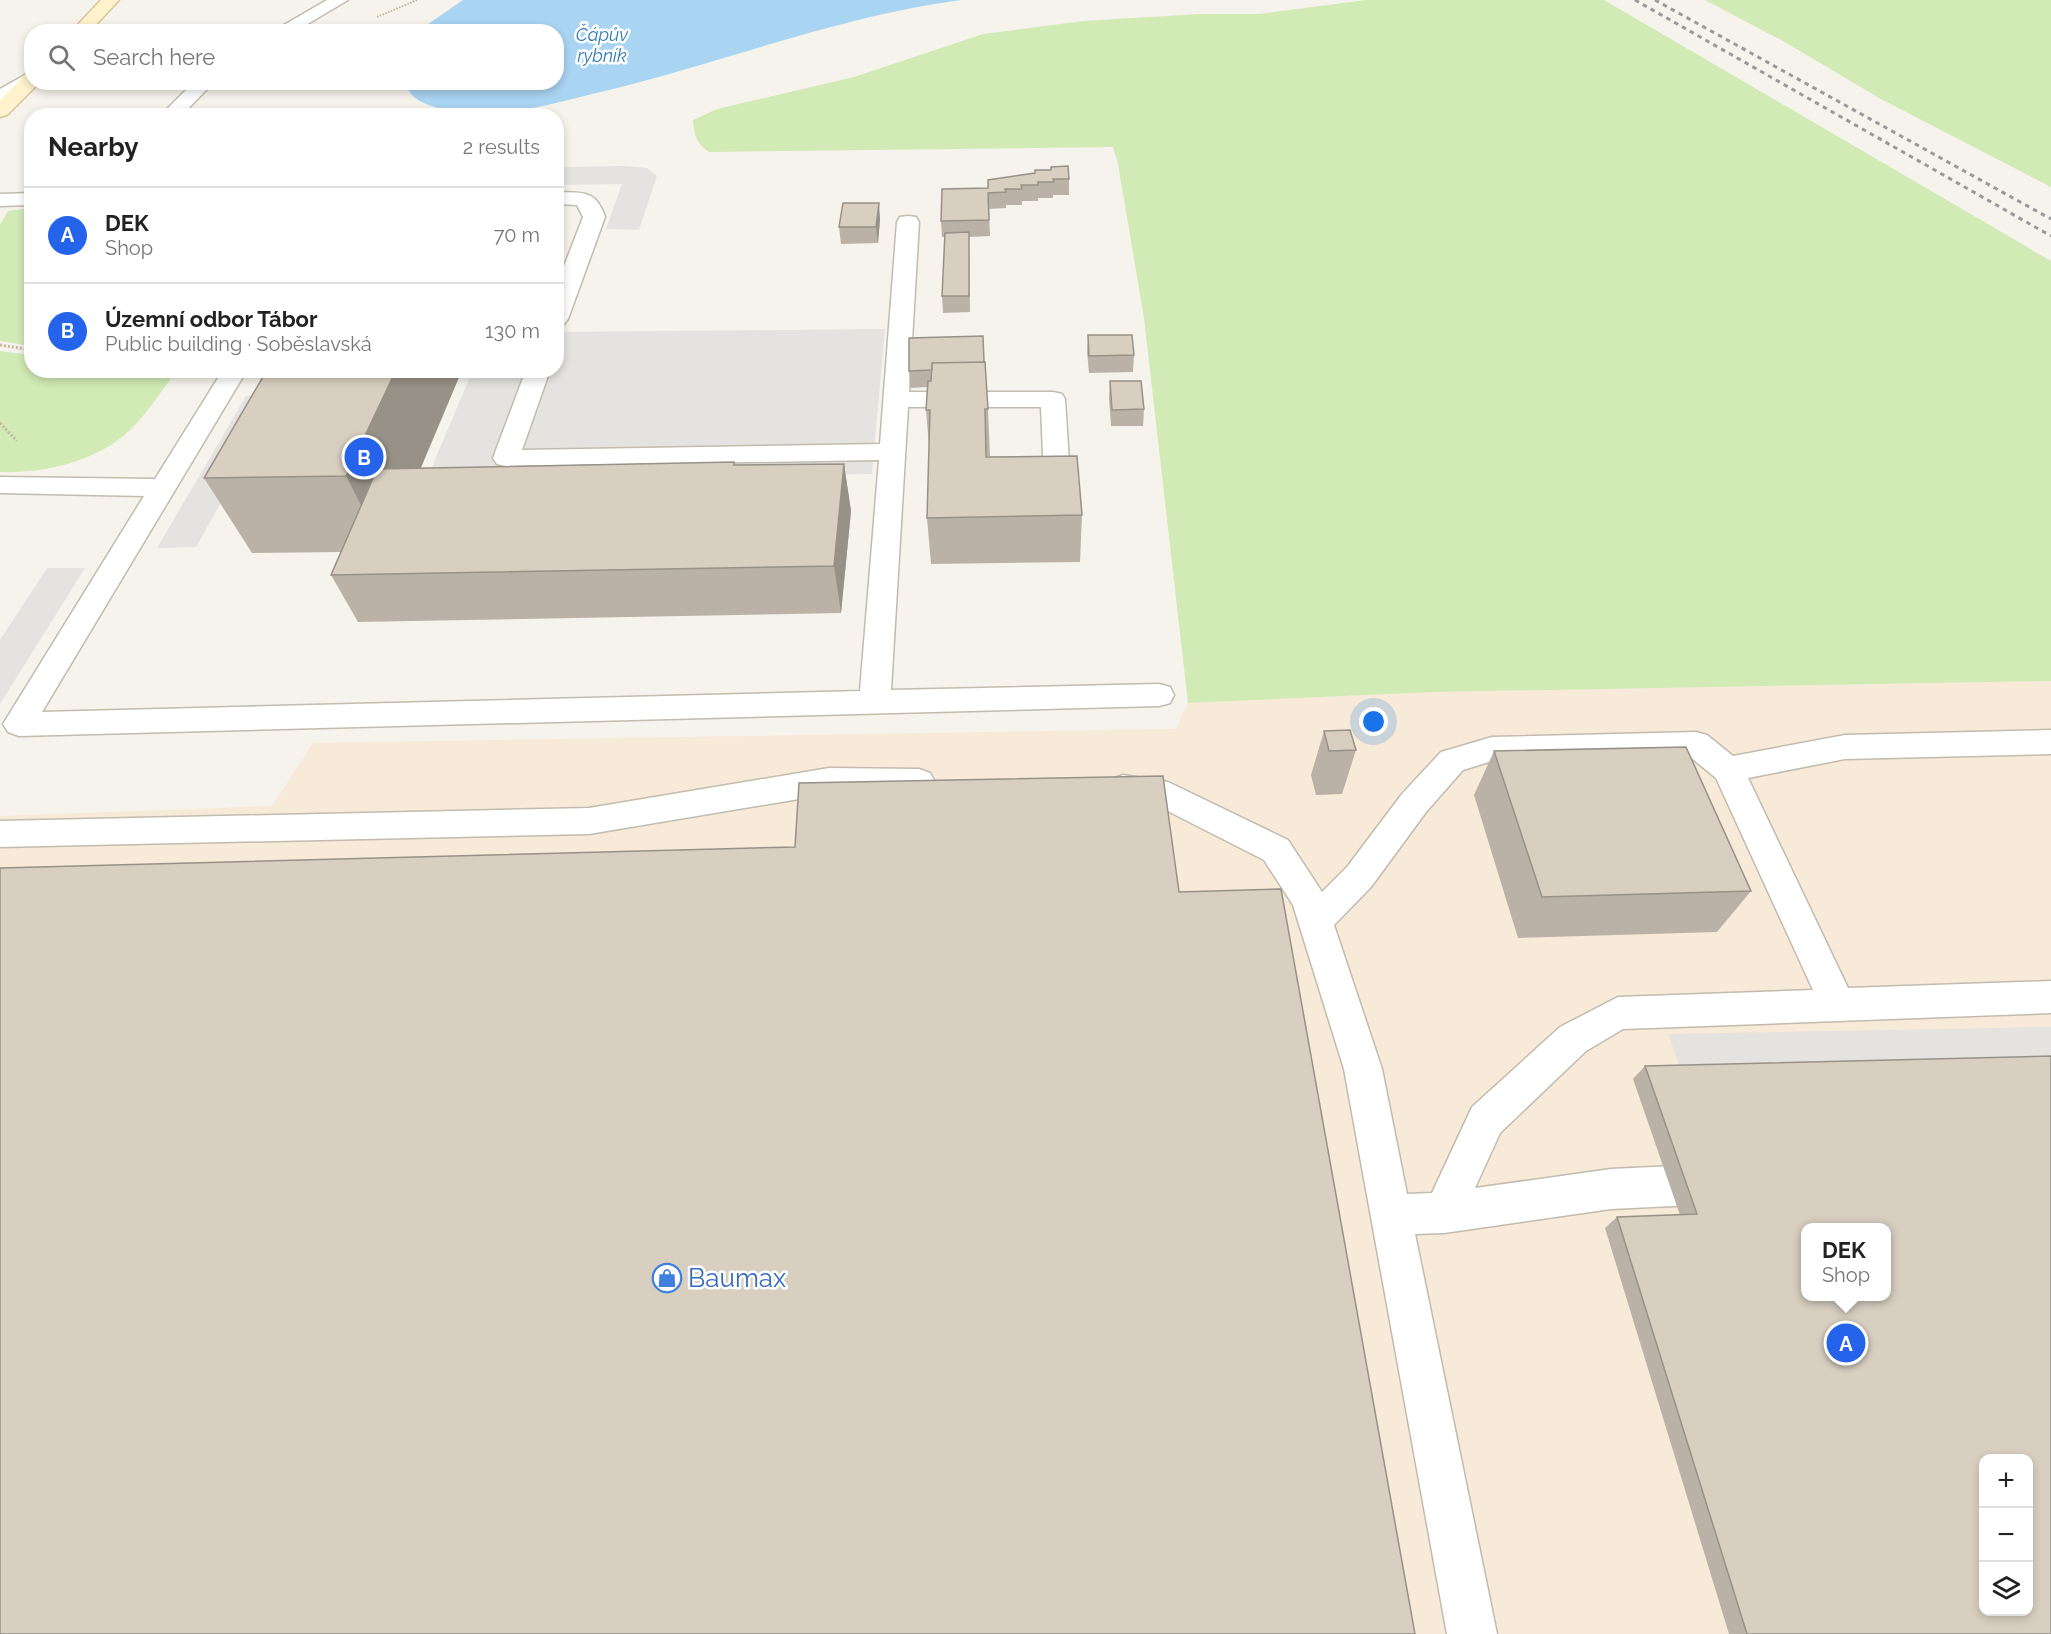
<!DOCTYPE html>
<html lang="en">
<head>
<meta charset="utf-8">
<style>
	:root { --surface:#fff; --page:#f2f2f2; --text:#222; --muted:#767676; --line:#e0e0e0; --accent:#2563eb }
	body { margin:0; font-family:Raleway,sans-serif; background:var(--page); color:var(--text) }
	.controls { position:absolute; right:18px; bottom:18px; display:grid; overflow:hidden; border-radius:12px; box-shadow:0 3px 9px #0003 }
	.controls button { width:54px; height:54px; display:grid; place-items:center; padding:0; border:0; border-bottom:2px solid var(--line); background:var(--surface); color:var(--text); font:30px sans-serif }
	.you { position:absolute; left:1374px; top:722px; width:21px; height:21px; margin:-15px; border:4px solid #fff; border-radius:50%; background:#1a73e8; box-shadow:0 0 0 9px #1a73e833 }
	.badge { display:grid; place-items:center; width:39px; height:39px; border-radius:50%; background:var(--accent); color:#fff; font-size:20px; font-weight:700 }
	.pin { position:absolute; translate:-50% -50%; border:3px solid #fff; box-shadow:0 2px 6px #0006 }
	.popup { position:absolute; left:1801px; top:1223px; width:90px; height:78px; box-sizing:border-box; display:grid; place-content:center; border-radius:12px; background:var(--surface); filter:drop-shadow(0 2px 4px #0005); font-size:20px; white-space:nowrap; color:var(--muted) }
	.popup b { font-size:22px; color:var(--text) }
	.popup::after { content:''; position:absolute; left:50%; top:100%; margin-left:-12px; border:12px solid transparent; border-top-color:var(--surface) }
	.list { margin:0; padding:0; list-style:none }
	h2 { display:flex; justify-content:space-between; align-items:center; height:78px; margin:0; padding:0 24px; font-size:26px }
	h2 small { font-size:20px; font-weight:400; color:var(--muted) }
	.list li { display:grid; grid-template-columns:39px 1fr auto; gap:18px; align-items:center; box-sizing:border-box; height:96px; padding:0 24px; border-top:2px solid var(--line) }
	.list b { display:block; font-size:22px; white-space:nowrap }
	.list p { margin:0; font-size:20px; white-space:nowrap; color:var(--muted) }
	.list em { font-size:20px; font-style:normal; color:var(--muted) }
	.icon { flex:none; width:33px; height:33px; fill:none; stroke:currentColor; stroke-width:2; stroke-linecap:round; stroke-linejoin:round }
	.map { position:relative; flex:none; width:2051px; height:1634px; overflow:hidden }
	.search { position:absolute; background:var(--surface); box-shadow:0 3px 9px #0003; left:24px; top:24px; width:540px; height:66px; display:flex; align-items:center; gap:15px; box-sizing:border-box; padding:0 21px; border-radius:24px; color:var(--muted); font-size:22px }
	.panel { position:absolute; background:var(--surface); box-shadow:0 3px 9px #0003; left:24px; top:108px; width:540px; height:270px; border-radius:24px }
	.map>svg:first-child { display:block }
	.commercial { fill:#f7ead8; fill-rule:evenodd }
	.green { fill:#d2eab5 }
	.parking { fill:#e5e3e0 }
	.water { fill:#a9d4f2 }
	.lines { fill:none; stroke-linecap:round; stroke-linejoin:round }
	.service-casing { stroke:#c2bbae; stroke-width:3 }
	.tertiary-casing { stroke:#c2bbae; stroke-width:3 }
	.secondary-casing { stroke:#d6c79b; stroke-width:3 }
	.path-far1 { stroke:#c4b79f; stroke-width:2; stroke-dasharray:1.5 1.5; stroke-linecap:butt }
	.path { stroke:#c4b79f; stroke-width:3; stroke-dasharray:2 2; stroke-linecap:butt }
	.service { fill:#fff; fill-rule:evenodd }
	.tertiary { fill:#fff; fill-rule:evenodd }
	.secondary { fill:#fff3cd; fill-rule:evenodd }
	.rail { stroke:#9a9a9a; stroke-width:3; stroke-dasharray:4.5 4.5; stroke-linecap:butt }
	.wall { fill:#bab2a6 }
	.shaded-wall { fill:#979187 }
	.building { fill:#d8cfc1; stroke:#979187; stroke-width:1.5; fill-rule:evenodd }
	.labels { text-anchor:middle; stroke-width:5; stroke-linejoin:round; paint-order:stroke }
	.far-water-label { font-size:18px; font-style:italic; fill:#2e7ab2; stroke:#fff }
	.near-shop-label { font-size:26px; fill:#366cbe; stroke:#fff; text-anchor:start }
</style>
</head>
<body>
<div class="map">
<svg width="2051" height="1634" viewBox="0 0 2051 1634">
	<rect width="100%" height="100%" fill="#f6f3ec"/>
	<path class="commercial" d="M2051,681V1634H0V816L272,806L313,743L1176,729L1188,703L1433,692ZM1806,1228H1886V1296H1806ZM1984,1458H2028V1612H1984Z"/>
	<path class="green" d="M1366,0H1604L2051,261V681L1433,692L1188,703L1144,318L1118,164L1113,147L709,152C696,143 694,135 693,120L717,109L854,77L983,34L1083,21L1200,14H1259Z
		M1705,0H2051V187L1879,98L1783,41Z
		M31,208H32L31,346L0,341V225L8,211Z
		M0,351L31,355L32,370H137L173,376C159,394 146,415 130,430C99,461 42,474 0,472Z"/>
	<path class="parking" d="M625,166L647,168L657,176L639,230L606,229L622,184L557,185V167Z
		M885,329L872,474L468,478L431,469L472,372L556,370L557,332Z
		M246,396H281L196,547L157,548Z
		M47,568H85L0,704V640Z
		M2051,1027V1126L1703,1132L1668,1034Z"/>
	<path class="water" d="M463,0H961C840,16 724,62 605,91C566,100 525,113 484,113C466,113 434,110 418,100C412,97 407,88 404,83L556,82V32L418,31Z"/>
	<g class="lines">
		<g class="service-casing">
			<path id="service" d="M327,0H348L294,32H272Z
				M194,82H214L181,116H160Z
				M556,192C582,193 596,189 605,217L568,319L564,324L556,326V287L583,217L577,205L556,204Z
				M32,193V205L0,206V194Z
				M908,216L916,217L919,222L909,392H1053L1062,394L1065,399L1070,478L1066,484L1057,486L1048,484L1044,478L1041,407H908L891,690L1159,684L1170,687L1174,695L1170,703L1159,706L19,736L8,732L3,724L8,716L144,496L0,493V477L155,479L223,370H247L42,712L860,691L879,460L506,466L497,464L493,458L526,370H550L522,450L880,444L897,222L900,217Z
				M2051,730V754L1845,759L1748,778L1848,988L2051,981V1013L1623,1029L1586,1051L1500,1133L1475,1188L1611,1169L1715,1164L1729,1170L1735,1184L1729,1198L1715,1204L1611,1209L1444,1233L1415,1234L1497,1634H1447L1344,1069L1293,905L1264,860L1152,803L1112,797L1107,788L1112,779L1123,775L1168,782L1288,840L1322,892L1347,867L1402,794L1441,752L1492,737L1696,732L1707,735L1733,756L1845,735ZM1689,756L1716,778L1813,990L1618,997L1560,1027L1472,1107L1432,1193L1407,1194L1382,1069L1334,925L1371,887L1426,812L1463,770L1492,761Z
				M829,768L919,769L930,773L935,782L930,791L919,795L829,794L589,834L0,847V821L589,808Z"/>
		</g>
		<g class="tertiary-casing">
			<path id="tertiary" d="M32,71V82H35L0,104V89Z"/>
		</g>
		<g class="secondary-casing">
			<path id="secondary" d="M101,0H119L89,32H71Z
				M32,74V82L39,83L7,115L0,117V100L25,75Z"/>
		</g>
		<path class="path-far1" d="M377,17L417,0"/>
		<path class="path" d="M0,345L32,350
			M0,423L17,441"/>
		<use href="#service" class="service"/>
		<use href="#tertiary" class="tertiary"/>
		<use href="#secondary" class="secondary"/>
		<path class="rail" d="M1635,0L2051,236
			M1655,0L2051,219"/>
	</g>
	<path class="wall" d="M1069,179V195H1053V198H1038V201H1022V205H1006V208L989,209L990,236L969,237L970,312L943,313L942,296L945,237H942L941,221L988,188V180Z
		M880,219L878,243L841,244L839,227Z
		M1088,335L1134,355L1133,372L1089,373L1087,352Z
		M984,362L988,409L990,456H987V457L1082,515L1080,562L931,564L927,518L929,446L926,410L927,387L910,388L909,371Z
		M267,370H462L421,468L734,462L735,465L844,464L851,511L841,613L358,622L331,575L341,552L252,553L204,478Z
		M1110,381L1144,409L1143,426H1111L1109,398Z
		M1324,731L1356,750L1342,794L1316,795L1311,775Z
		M1494,751L1751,891L1717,932L1518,938L1474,795Z
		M1645,1066L2051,1634H1729L1605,1228L1617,1217L1680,1215L1633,1079Z"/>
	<path class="shaded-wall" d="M879,203L880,219L878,243L876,227Z
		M396,370H462L385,552L346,476Z
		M844,464L851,511L841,613L834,566Z"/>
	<path class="building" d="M1068,166L1069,179H1053L1054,182H1038V185H1021L1022,189H1005L1006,192L988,193L989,220L941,221L942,189L988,188V180L1035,173V170H1051V167Z
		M843,203H879L876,227H839Z
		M969,232V296H942L945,233Z
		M1088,335H1132L1134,355L1089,356Z
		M983,336L984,362L932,363V370L909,371V338Z
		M985,362L988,409H985L986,457L1077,456L1082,515L927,518L930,410H926L928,381H931L932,363Z
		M267,370H396L346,476L204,478Z
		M1110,381H1141L1144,409L1112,410Z
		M734,462V465L844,464L834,566L331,575L377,469Z
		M1350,730L1356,750L1329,751L1324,731Z
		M1686,747L1751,891L1542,897L1494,751Z
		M1163,776L1179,892L1281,889L1415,1634H0V868L795,847L799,783Z
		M2051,1056V1634H1747L1617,1217L1697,1214L1645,1066ZM1806,1227H1887V1296H1806ZM1983,1458H2028V1611H1983Z"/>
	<defs>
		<g id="shop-ring" transform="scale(1.5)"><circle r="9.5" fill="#fff" stroke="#3f7fe0" stroke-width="1.5"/><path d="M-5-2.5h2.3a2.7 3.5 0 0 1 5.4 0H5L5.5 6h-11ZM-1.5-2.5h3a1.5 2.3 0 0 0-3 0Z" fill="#3f7fe0"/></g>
	</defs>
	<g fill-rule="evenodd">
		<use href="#shop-ring" x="667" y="1278"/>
	</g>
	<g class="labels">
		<g class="far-water-label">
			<text x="602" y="41">Čápův<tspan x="602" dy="21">rybník</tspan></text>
		</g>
		<g class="near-shop-label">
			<text x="688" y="1287">Baumax</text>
		</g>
	</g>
</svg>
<div class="controls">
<button>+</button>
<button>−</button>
<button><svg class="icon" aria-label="layers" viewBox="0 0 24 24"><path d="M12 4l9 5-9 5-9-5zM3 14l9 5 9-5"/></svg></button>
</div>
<div class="you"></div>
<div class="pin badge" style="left:1846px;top:1343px">A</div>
<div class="popup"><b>DEK</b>Shop</div>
<div class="pin badge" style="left:364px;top:457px">B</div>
<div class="search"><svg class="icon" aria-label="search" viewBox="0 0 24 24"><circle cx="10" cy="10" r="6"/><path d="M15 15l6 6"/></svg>Search here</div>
<section class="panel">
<h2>Nearby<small>2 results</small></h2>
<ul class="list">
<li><span class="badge">A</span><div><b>DEK</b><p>Shop</p></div><em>70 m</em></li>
<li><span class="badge">B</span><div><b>Územní odbor Tábor</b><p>Public building · Soběslavská</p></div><em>130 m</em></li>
</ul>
</section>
</div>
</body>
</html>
